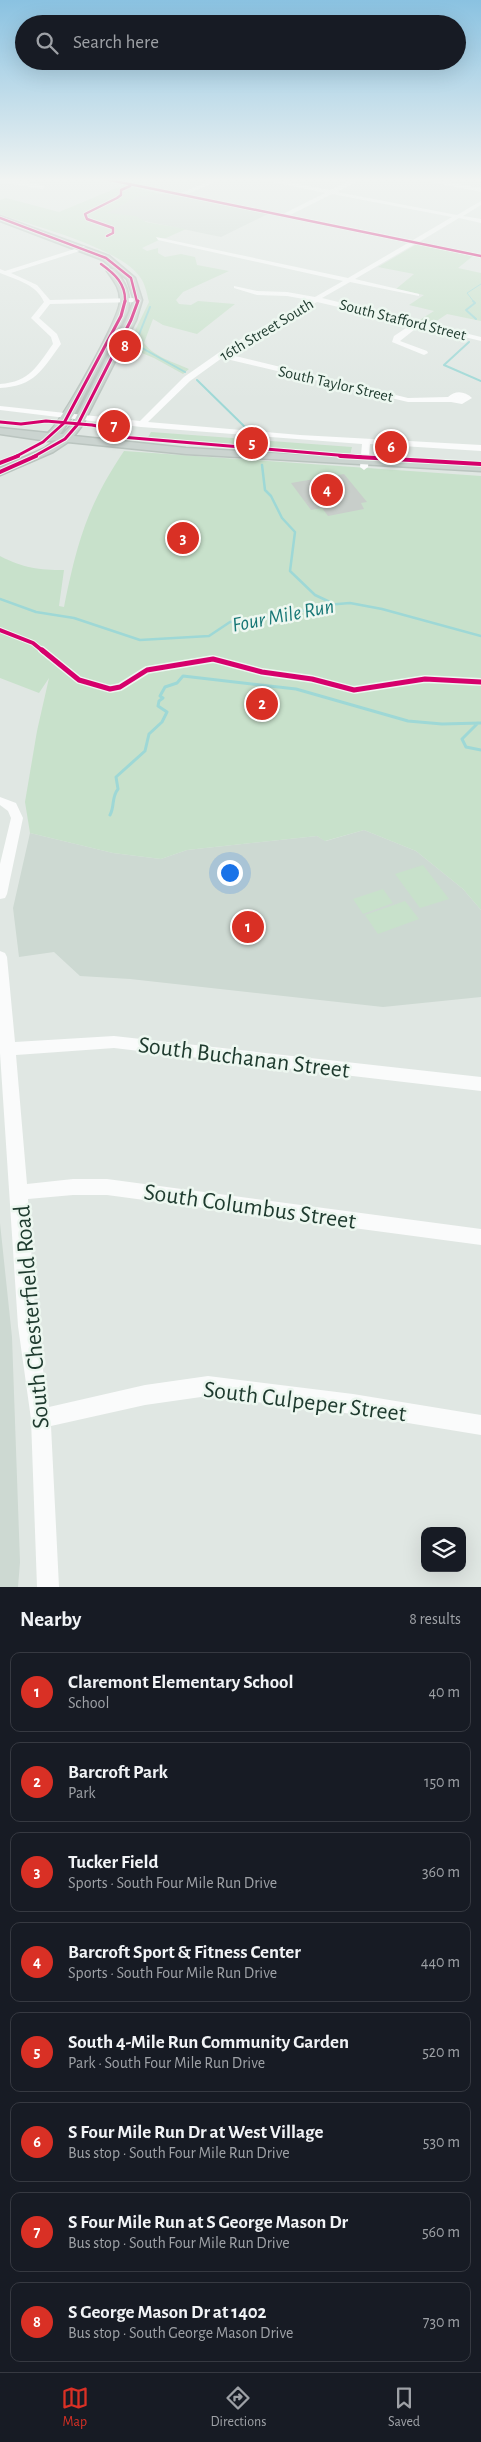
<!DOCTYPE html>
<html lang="en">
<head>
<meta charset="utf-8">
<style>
	:root { --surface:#171b24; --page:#20242c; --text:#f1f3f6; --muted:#9ea1a6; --line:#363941; --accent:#d93025 }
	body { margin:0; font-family:"Alegreya Sans",sans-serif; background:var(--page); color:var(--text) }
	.controls { position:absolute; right:15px; bottom:15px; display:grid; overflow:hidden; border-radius:10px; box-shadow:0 5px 20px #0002 }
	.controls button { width:45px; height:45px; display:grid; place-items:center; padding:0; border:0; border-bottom:1px solid var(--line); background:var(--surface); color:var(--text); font:25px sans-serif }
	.you { position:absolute; left:229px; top:872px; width:18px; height:18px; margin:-12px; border:4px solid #fff; border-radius:50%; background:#1a73e8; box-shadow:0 0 0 8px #1a73e833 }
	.badge { display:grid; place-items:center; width:32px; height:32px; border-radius:50%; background:var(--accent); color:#fff; font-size:16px; font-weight:700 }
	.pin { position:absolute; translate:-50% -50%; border:2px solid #fff; box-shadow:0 1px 5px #0006 }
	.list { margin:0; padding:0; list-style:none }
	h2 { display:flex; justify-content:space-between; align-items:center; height:65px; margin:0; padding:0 20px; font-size:21px }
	h2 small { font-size:16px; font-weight:400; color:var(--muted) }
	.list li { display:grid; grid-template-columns:32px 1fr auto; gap:15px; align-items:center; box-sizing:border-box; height:80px; margin:0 10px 10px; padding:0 10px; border:1px solid var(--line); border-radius:10px }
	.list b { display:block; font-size:19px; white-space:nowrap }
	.list p { margin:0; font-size:16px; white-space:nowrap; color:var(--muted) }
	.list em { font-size:16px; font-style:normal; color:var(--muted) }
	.icon { flex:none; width:28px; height:28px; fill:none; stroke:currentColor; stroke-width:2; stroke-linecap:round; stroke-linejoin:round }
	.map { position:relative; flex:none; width:481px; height:1587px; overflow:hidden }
	.search { position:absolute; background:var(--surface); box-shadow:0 5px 20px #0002; left:15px; right:15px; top:15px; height:55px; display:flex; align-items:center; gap:12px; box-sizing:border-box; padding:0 18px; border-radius:28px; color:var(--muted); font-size:19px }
	.sheet { height:785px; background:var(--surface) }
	nav { display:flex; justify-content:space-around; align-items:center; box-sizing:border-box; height:70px; border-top:1px solid var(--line); background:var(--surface); font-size:14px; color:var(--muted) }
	nav a { display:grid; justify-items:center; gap:2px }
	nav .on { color:var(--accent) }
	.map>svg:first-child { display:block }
	.built { fill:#cdd9d2 }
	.green { fill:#c8e1cb }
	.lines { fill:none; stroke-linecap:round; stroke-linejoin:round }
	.stream-far3 { stroke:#9ed8d6; stroke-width:1 }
	.stream-far2 { stroke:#9ed8d6; stroke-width:2 }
	.stream-far1 { stroke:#9ed8d6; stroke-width:2.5 }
	.stream { stroke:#9ed8d6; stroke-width:3 }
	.building { fill:#c8ceca }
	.major-casing { stroke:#bac4bf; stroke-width:3 }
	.minor { fill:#fafbfb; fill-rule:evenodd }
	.major { fill:#cbd4d0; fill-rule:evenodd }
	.cycleway-far3-casing { stroke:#edf7f0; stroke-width:4 }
	.cycleway-far2-casing { stroke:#edf7f0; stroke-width:5 }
	.cycleway-far1-casing { stroke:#edf7f0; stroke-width:6 }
	.cycleway-casing { stroke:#edf7f0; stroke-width:8 }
	.cycleway-far3 { stroke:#d6006c; stroke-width:2.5 }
	.cycleway-far2 { stroke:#d6006c; stroke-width:3 }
	.cycleway-far1 { stroke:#d6006c; stroke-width:4 }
	.cycleway { stroke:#d6006c; stroke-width:5 }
	.labels { text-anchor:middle; stroke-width:5; stroke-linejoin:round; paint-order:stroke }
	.far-street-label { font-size:16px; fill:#1e3a2e; stroke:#edf7f0 }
	.water-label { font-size:21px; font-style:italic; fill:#177776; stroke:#edf7f0 }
	.near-street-label { font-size:24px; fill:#1e3a2e; stroke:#edf7f0 }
</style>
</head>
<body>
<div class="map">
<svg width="481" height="1587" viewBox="0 0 481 1587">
	<rect width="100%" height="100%" fill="#e0e7e3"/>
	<path class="built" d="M167,194L268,214L221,237L106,213L139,196Z
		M364,830L416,851L463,889L481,910V997L383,1007L130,979L80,976L54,952L19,957L13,908L30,833L113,853L161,859L187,850L317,836L326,841Z
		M0,1223L12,1337L20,1562L18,1587H0Z"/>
	<path class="green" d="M124,185L165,195L139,196L107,213L136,216L146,222L186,229L166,238H158L159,240L142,248L147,251L158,248V253L165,257L181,254L195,257L197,265L229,271L183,292L176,300L179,304L191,305L198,301L235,304L197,334L163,325L153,319L144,343C154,357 174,362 189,369L183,374L154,358L127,347L149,302C147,295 146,287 142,280C124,248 35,227 0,214V200L6,198L59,212Z
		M417,244L473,256L458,268L481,273V321L447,314L432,324L418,321L434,311L409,305L424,295L396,289L414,274L378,267Z
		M151,432L352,447L350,455L147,439Z
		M124,451L481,476V910L463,889L416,851L364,830L325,841L317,836L187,850L161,859L113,853L30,833L25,802L37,731L49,678L39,693L0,678V556C23,568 39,570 64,570L59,606L64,607C77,543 87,506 124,451Z
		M423,865L449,899L420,908L395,874Z
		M383,889L393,903L363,914L353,899Z
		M405,901L419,919L378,934L365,915Z"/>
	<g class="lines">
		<path class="stream-far3" d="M474,302L467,293L481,284"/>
		<path class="stream-far2" d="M473,301L475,303L466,310L476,319
			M150,307L136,342L142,348L185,372
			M469,342L444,365L481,381
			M197,380L246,428"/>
		<path class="stream-far1" d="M262,465L265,490L271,496L282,518L295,532L290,571L315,595L332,603
			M0,599L36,612L74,618L140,640L209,636L230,622L276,617L326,605L350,603L382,609L481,636"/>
		<path class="stream" d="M478,723L462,739L466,747L481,750
			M110,815C115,806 111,798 118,789L116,777L145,751L149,734L162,722L167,712L158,706L159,701L163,698L160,696L165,687L177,683L183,676L296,689L408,721L442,724L481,723"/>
	</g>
	<path class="building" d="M344,474L367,502L361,503L364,509L328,516L322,508L311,510L291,483Z"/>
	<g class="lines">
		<g class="major-casing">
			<path id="major" d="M0,216L109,256L135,278L142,300L136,320L83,424L74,436L186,448L481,465V471L186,454L68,442L53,452L0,475V468L45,448L56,440L48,441L0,434V428L48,433C62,422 119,319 120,302C121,289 114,281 107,271L108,269H114C126,282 131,294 128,311L75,413L60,434H63L73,423L126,320L134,300L127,279L103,260L0,221Z"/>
		</g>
		<path class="minor" d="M0,178L42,185L45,187L42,189L0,182Z
			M97,178H107L181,193L217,178H224L188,194L283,214L325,193L254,178H264L330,190L356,178H363L337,192L457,215L481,201V205L463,216L481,219V223L459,218L419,242L481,254V258L415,244L355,279L419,294V296L350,282L322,298L481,337V341L419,326L400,341L427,351L428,353L424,355L392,342L394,336L412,324L317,302L227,354L408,398L448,397C455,390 465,391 472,398L462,404L451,402H408L222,358L190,381L148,422L300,435L481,445V451L370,444L368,467L364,470L360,467L362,444L141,427L0,410V406L140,421L184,377L224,349L309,300L287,296L257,295L234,288V286L257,291L287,292L315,297L343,281L158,240L156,237L348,278L408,243ZM332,194L452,217L413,240L290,215Z
			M411,178H422L481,188V192Z
			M84,246L86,249L11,273L37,285L50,300L138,298L141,300L138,302L50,304L39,318L57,334L61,344C42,370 35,386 0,388V384C30,382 37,366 53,344L51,337L31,318L44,302C36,284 17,280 0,273V269L5,271Z
			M0,797L16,803L23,818L7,894L5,898L0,899V864L11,818L8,811L0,805Z
			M0,951L5,953L7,957L15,1042L114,1036L481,1077V1091L114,1048L16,1055L27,1184L73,1179H107L481,1229V1245L107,1195H73L28,1199L36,1326L49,1407L145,1385L208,1376L353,1394L481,1415V1435L353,1414L208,1396L145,1405L51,1426L59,1587H37L31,1419L18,1326L0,1053Z"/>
		<use href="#major" class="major"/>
		<g class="cycleway-far3-casing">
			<path id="cycleway-far3" d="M100,178L481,256
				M0,218L106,258L131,278L137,302
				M107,236L113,233V228L87,219L85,214L117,198L121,195V190L130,186
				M101,264C115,274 126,284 125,302"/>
		</g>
		<g class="cycleway-far2-casing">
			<path id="cycleway-far2" d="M0,422L21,424L46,421L92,425L97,426L109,436L361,457
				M15,457L43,442L64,423L121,316L125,301
				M33,457L65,439L78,424L131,320L138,301"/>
		</g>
		<g class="cycleway-far1-casing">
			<path id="cycleway-far1" d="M340,456L481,464
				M0,463L18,456
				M0,472L36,456
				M0,630L33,643L44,652"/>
		</g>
		<g class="cycleway-casing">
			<path id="cycleway" d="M42,650L79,680L110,689L120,687L147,670L213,659L262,672L312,679L354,690L425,679L481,682"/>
		</g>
		<use href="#cycleway-far3" class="cycleway-far3"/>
		<use href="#cycleway-far2" class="cycleway-far2"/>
		<use href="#cycleway-far1" class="cycleway-far1"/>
		<use href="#cycleway" class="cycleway"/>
	</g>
	<linearGradient id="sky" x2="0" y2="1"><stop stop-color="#8ac2e1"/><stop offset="0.45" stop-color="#f1f4f2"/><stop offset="1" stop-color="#f1f4f2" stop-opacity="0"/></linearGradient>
	<rect width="481" height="400" fill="url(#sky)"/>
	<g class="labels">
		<g class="far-street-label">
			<text transform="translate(403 319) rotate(14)" y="6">South Stafford Street</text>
			<text transform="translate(266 329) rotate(-31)" y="6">16th Street South</text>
			<text transform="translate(336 383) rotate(13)" y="6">South Taylor Street</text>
		</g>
		<g class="water-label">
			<text transform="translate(283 615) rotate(-11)" y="7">Four Mile Run</text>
		</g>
		<g class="near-street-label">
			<text transform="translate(244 1057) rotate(7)" y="8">South Buchanan Street</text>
			<text transform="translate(250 1206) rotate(8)" y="8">South Columbus Street</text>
			<text transform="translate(31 1317) rotate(-95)" y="8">South Chesterfield Road</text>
			<text transform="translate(305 1401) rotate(7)" y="8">South Culpeper Street</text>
		</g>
	</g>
</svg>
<div class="controls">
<button><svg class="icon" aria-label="layers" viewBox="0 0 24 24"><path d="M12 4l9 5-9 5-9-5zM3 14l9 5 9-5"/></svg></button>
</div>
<div class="you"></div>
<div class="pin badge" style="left:248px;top:927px">1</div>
<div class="pin badge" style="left:262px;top:704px">2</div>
<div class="pin badge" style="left:183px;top:538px">3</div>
<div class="pin badge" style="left:327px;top:490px">4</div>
<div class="pin badge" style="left:252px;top:443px">5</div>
<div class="pin badge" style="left:391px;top:447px">6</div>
<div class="pin badge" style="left:114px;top:426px">7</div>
<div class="pin badge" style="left:125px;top:346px">8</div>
<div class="search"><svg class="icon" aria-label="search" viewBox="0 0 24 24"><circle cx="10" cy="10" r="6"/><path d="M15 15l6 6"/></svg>Search here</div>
</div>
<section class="sheet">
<h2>Nearby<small>8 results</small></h2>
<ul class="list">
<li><span class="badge">1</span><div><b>Claremont Elementary School</b><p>School</p></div><em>40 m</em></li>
<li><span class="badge">2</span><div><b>Barcroft Park</b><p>Park</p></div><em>150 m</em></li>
<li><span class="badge">3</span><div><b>Tucker Field</b><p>Sports · South Four Mile Run Drive</p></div><em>360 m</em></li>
<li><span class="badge">4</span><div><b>Barcroft Sport &amp; Fitness Center</b><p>Sports · South Four Mile Run Drive</p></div><em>440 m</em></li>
<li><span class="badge">5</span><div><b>South 4-Mile Run Community Garden</b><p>Park · South Four Mile Run Drive</p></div><em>520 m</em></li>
<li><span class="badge">6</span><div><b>S Four Mile Run Dr at West Village</b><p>Bus stop · South Four Mile Run Drive</p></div><em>530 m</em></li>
<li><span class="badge">7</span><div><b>S Four Mile Run at S George Mason Dr</b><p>Bus stop · South Four Mile Run Drive</p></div><em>560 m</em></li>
<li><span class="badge">8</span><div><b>S George Mason Dr at 1402</b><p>Bus stop · South George Mason Drive</p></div><em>730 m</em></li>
</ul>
</section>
<nav>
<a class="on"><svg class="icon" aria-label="map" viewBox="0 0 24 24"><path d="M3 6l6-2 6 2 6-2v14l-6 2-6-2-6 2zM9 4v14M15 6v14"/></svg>Map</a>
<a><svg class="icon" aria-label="directions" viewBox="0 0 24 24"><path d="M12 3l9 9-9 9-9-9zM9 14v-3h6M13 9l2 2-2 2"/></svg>Directions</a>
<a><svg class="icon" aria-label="saved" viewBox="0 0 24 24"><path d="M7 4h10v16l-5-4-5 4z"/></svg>Saved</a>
</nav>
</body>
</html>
